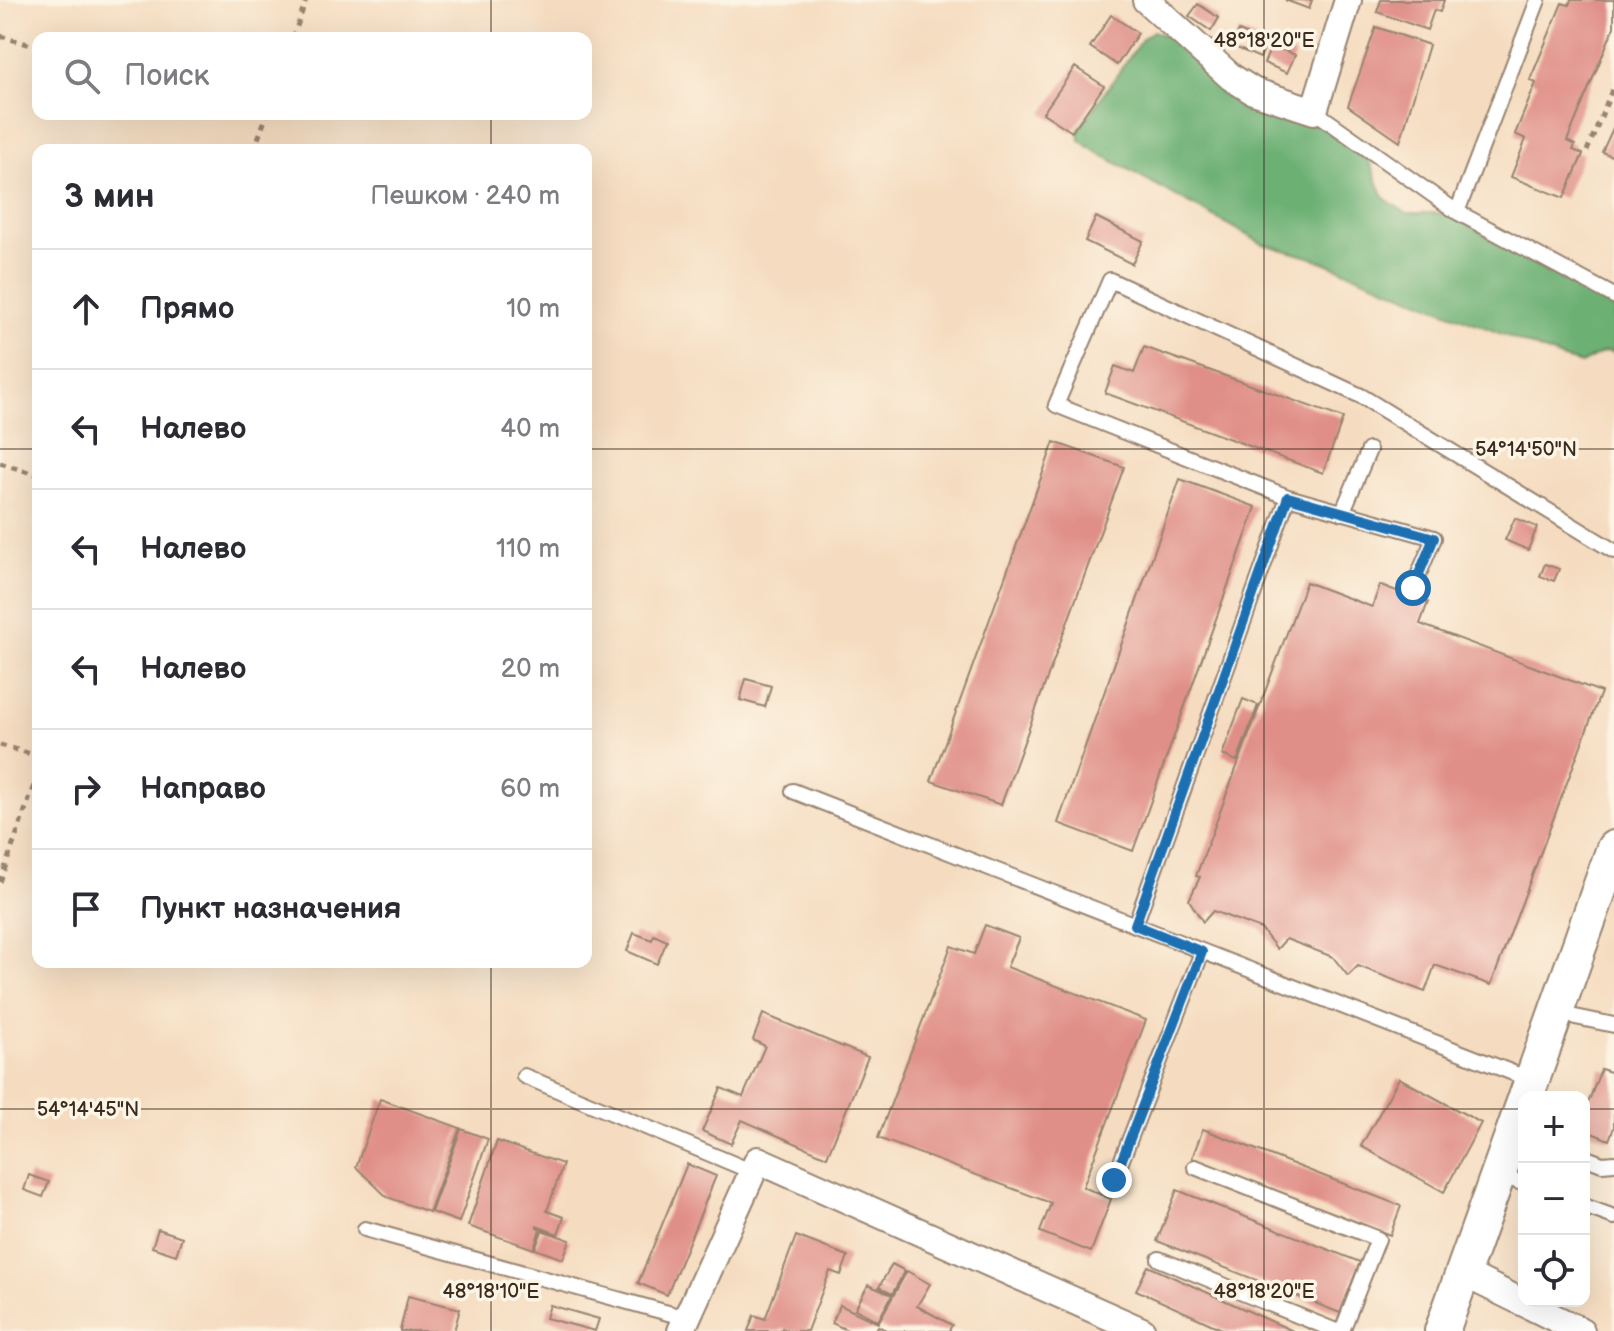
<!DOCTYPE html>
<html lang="ru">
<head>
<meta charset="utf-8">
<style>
	:root { --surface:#fff; --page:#f7f7f7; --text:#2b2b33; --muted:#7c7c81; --line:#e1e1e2 }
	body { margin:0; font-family:"Balsamiq Sans",sans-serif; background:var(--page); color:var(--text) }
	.controls { position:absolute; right:24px; bottom:24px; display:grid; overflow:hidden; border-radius:16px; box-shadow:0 8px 32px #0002 }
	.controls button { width:72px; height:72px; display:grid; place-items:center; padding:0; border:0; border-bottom:2px solid var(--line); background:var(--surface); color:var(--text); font:40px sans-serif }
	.stop { position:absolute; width:24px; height:24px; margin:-18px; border:6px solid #1f6fb2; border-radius:50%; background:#fff }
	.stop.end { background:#1f6fb2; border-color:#fff; box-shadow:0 2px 8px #0008 }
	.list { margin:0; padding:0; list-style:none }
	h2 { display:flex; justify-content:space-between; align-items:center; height:104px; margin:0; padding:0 32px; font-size:34px }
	h2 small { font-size:26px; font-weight:400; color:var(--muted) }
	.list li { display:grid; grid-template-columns:52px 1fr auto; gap:24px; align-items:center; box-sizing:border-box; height:120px; padding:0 32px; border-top:2px solid var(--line) }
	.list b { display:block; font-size:30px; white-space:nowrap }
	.list em { font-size:26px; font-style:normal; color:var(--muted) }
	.icon { flex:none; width:44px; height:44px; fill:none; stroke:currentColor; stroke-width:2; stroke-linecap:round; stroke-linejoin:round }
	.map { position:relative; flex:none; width:1614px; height:1331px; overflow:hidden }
	.search { position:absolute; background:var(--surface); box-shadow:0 8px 32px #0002; left:32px; top:32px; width:560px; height:88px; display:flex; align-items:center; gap:20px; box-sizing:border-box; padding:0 28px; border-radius:16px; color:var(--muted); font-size:30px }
	.panel { position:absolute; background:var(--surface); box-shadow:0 8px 32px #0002; left:32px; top:144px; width:560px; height:824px; border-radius:16px }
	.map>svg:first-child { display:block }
	.forest { fill:#6cb073; stroke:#546d48; stroke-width:2 }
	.building { fill:#e08f88 }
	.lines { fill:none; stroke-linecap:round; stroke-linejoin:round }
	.service-casing { stroke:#98836f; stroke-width:18 }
	.minor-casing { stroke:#98836f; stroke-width:30 }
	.tertiary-casing { stroke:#98836f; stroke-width:38 }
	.path { stroke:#98836f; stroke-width:5; stroke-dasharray:6 6; stroke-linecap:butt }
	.service { stroke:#fff; stroke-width:14 }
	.minor { stroke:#fff; stroke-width:26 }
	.tertiary { stroke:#fff; stroke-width:34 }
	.route { stroke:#1f6fb2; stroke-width:10 }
	.ticks { fill:none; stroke:#3b2a1e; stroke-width:2; stroke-opacity:0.45 }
	.ticks-label { font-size:20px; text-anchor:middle; fill:#3b2a1e; stroke:#fcf5e5; stroke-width:7; stroke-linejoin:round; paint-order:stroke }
</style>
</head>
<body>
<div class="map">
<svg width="1614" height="1331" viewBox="0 0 1614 1331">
	<rect width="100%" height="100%" fill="#fcf5e5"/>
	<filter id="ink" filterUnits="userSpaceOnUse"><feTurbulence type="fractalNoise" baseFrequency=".0125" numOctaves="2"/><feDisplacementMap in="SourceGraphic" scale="16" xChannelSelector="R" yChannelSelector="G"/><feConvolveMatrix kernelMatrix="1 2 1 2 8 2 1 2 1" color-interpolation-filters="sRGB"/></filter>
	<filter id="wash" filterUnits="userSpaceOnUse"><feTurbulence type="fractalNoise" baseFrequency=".006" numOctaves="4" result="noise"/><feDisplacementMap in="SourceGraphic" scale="32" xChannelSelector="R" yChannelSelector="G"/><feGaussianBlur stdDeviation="1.8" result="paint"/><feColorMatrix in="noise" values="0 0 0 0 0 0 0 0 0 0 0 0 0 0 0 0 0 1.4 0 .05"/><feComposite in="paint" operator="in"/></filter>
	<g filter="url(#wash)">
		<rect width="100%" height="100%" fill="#f5dcc0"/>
		<path class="forest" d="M1153,31L1172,38L1191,52L1231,93L1268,108L1306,117L1369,161L1384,198L1406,213H1446L1614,309V353L1605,351L1581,364L1561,358L1316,259L1263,244L1093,150L1080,140L1079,129L1143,38Z"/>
		<g id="blocks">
			<path class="building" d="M1285,0H1312L1309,9Z
				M1381,0H1444L1440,12L1434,10L1427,30L1377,12Z
				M1571,0H1614V27L1567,141L1575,145L1573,150L1583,154L1564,198L1511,177L1526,139L1515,134L1536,83L1530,80L1562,3L1569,5Z
				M1198,4L1219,18L1211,31L1189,16Z
				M1111,15L1138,33L1117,65L1090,47Z
				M1376,27L1429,45L1400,142L1348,106Z
				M1239,31L1267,43L1260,58L1232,46Z
				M1272,45L1295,55L1287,73L1264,63Z
				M1075,67L1104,86L1072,132L1043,113Z
				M1614,126V157L1602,152Z
				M1096,217L1143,241L1132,264L1085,241Z
				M1144,347L1343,418L1323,473L1105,393L1115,366L1134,373Z
				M1054,442L1124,467L1001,805L931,781Z
				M1180,479L1256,507L1133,851L1058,823Z
				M1515,518L1537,527L1528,550L1505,540Z
				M1545,564L1559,569L1554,581L1540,576Z
				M1306,582L1372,607L1380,585L1428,602L1420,624L1601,692L1491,985L1435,965L1425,992L1358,966L1348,976L1333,957L1286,939L1277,949L1261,929L1213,911L1203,922L1189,900L1200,877L1196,876Z
				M746,679L771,686L765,707L740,700Z
				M1243,699L1258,705L1237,761L1222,755Z
				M985,925L1019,938L1007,967L1146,1020L1083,1187L1111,1199L1091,1252L1040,1232L1051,1203L878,1138L951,946L974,954Z
				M634,933L652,940L654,935L667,941L657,964L627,951Z
				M763,1014L868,1057L827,1157L742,1120L731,1144L702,1131L721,1088L743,1097L765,1046L753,1040Z
				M1601,1069L1614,1073V1127L1609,1140L1584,1130V1114Z
				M1399,1078L1481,1123L1444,1192L1361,1146Z
				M380,1099L460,1128L429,1212L387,1197L356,1167Z
				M461,1129L488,1139L459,1222L431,1212Z
				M1203,1129L1401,1206L1390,1235L1192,1158Z
				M497,1141L563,1164L547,1211L564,1217L558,1234L536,1226L540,1229L534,1249L468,1226Z
				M687,1164L716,1176L667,1295L638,1283Z
				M29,1175L49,1182L43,1197L24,1190Z
				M1177,1190L1360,1262L1340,1313L1157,1241Z
				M158,1229L182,1237L176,1255L152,1247Z
				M542,1230L570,1240L563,1259L535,1249Z
				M796,1236L848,1256L841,1275L830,1271L807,1331H790L782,1328L781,1331H748L754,1315L765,1319Z
				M892,1264L905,1271L892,1294L879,1287Z
				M1148,1266L1293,1331H1226L1136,1290Z
				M907,1271L930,1284L917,1306L952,1325L949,1331H888L878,1326L875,1331H849L832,1323L840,1305L878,1323Z
				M868,1285L892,1295L878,1321L855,1309Z
				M408,1296L460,1309L454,1331H400Z
				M550,1305L599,1319L595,1331L546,1318Z"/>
		</g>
	</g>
	<g filter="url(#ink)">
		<use href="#blocks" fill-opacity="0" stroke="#98836f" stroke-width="2"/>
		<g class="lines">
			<g class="service-casing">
				<path id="service" d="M1314,111L1457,212L1614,296
					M1457,212L1538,0
					M1288,497L1056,405L1110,280L1361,396L1614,551
					M1342,513L1369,450
					M793,791L1531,1080
					M1135,925L1288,497L1434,538L1413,588
					M1556,1013L1614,1025
					M524,1076L753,1172
					M1584,1157L1602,1164L1614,1163
					M1195,1167L1378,1239L1342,1331
					M1499,1174L1524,1184
					M1114,1180L1202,952
					M1584,1206L1614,1217
					M365,1229L686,1318L683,1321
					M1159,1259L1336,1331"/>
			</g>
			<g class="minor-casing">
				<path id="minor" d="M1146,0L1231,77L1253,91L1314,111L1348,0
					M1463,1273L1581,1331
					M681,1331L758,1160L1142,1331"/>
			</g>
			<g class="tertiary-casing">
				<path id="tertiary" d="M1526,1097L1614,848
					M1442,1331L1524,1102"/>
			</g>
			<path class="path" d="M0,36L38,47
				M293,38L306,0
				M254,150L267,114
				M1587,151L1614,85
				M0,463L38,475
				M0,745L38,756
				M0,882L38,774"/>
			<use href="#service" class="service"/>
			<use href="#minor" class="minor"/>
			<use href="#tertiary" class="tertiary"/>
		</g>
	</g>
	<g class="lines" filter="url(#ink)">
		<path class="route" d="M1114,1180L1202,952L1135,925L1288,497L1434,538L1413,588"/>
	</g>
	<path class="ticks" d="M491,0V38M1264,0V1331M491,114V150M0,449H38M586,449H1614M491,962V1331M0,1109H1524M1584,1109H1614"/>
	<g class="ticks-label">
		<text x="1264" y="47">48°18'20"E</text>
		<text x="1526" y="456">54°14'50"N</text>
		<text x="88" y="1116">54°14'45"N</text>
		<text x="491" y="1298">48°18'10"E</text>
		<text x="1264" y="1298">48°18'20"E</text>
	</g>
</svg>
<div class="controls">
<button>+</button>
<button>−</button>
<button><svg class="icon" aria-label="locate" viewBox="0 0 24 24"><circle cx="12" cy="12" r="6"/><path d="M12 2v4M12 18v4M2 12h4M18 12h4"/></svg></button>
</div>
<div class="stop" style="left:1413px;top:588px"></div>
<div class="stop end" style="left:1114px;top:1180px"></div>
<div class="search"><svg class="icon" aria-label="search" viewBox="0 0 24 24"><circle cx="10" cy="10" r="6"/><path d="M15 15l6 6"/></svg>Поиск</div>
<section class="panel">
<h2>3 мин<small>Пешком · 240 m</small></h2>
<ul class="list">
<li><svg class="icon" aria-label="ahead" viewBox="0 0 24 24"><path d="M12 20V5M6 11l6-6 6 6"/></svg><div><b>Прямо</b></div><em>10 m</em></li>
<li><svg class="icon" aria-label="left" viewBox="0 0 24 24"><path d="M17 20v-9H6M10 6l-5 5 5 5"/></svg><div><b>Налево</b></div><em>40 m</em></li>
<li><svg class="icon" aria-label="left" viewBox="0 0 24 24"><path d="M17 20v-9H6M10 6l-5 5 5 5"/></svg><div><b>Налево</b></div><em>110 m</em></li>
<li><svg class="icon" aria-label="left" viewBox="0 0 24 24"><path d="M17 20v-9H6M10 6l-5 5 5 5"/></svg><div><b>Налево</b></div><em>20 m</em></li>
<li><svg class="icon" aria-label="right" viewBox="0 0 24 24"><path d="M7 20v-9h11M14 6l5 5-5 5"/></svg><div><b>Направо</b></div><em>60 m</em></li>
<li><svg class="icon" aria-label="arrive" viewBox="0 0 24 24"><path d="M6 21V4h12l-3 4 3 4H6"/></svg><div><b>Пункт назначения</b></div></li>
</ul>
</section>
</div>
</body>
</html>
